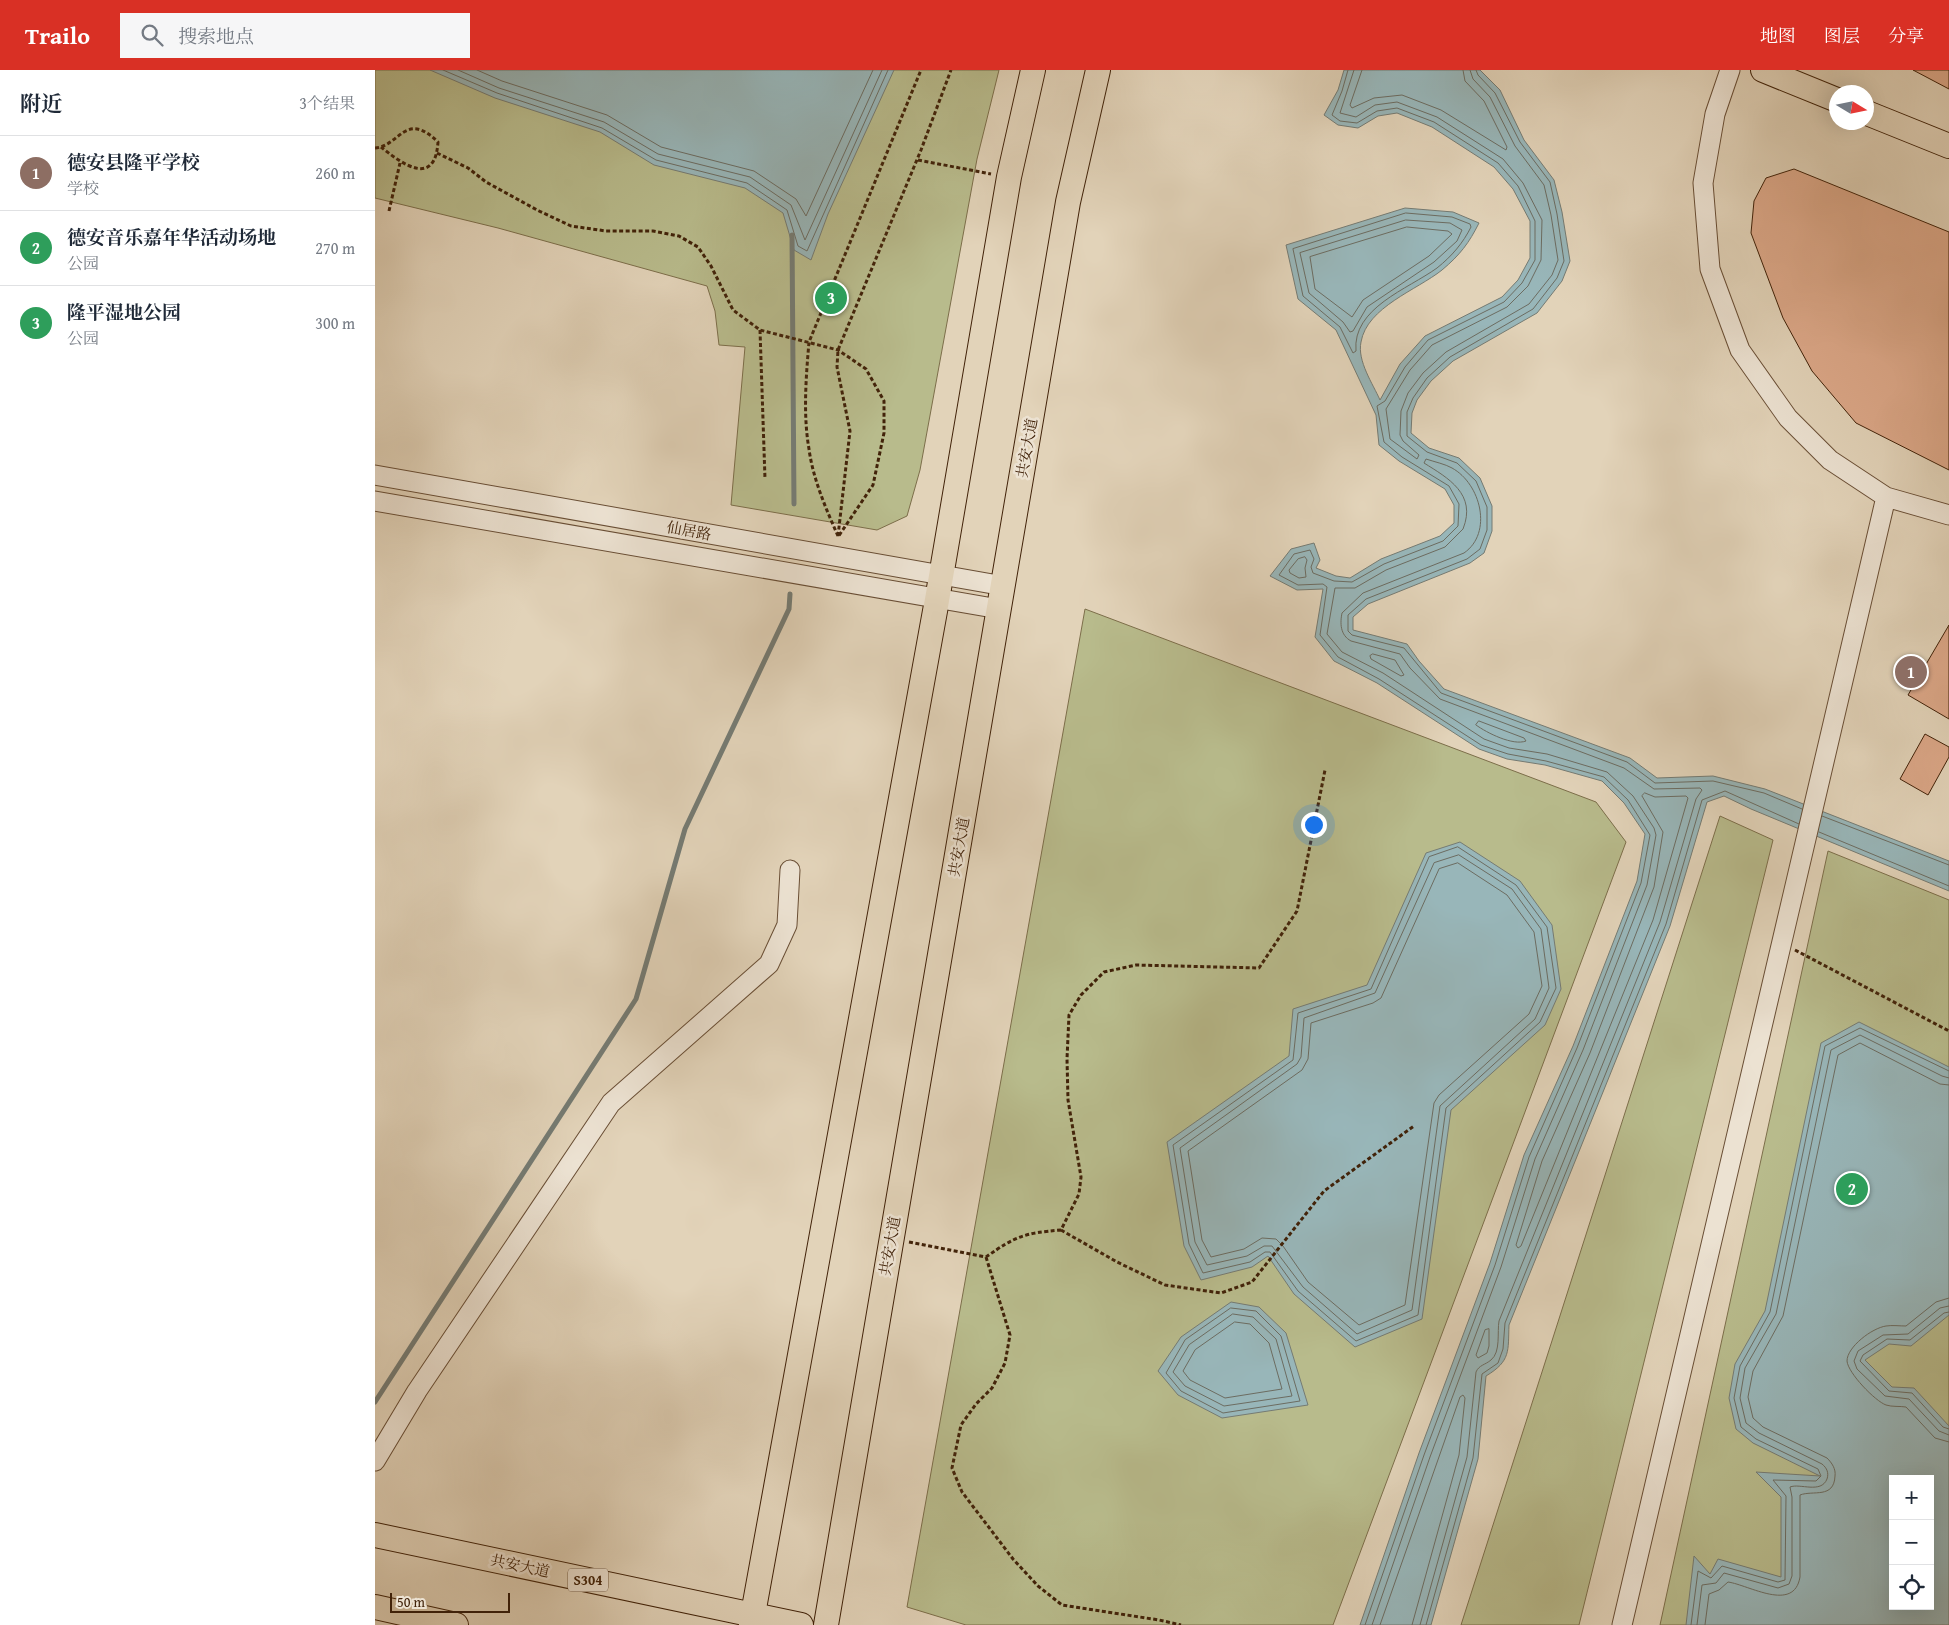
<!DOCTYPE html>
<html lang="zh">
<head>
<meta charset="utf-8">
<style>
	:root { --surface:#fff; --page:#f6f6f7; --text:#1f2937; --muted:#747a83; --line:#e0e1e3; --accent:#d93025 }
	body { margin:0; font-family:"Gentium Book Plus","Noto Serif SC",serif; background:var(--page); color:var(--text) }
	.controls { position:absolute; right:15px; bottom:15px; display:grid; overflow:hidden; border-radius:0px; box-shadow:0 5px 20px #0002 }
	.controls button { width:45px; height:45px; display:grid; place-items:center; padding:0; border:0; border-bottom:1px solid var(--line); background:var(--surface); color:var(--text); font:25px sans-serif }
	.compass { position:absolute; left:1454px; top:15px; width:45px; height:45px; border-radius:50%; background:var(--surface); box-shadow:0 5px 20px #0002; rotate:100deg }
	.scale { position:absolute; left:15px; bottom:12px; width:120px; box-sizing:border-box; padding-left:5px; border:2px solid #412209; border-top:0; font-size:14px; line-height:18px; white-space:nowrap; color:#412209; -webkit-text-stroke:4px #ece2d2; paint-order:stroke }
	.you { position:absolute; left:938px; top:754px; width:18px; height:18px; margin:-12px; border:4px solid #fff; border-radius:50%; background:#1a73e8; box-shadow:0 0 0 8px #1a73e833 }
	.badge { display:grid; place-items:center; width:32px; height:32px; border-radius:50%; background:var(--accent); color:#fff; font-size:16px; font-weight:700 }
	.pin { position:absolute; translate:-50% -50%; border:2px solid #fff; box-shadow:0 1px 5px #0006 }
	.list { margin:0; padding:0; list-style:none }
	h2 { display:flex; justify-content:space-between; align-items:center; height:65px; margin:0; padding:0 20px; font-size:21px }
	h2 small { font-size:16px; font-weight:400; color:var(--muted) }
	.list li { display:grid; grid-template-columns:32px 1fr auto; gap:15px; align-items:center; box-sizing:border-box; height:75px; padding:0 20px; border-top:1px solid var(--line) }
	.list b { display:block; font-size:19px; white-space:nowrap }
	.list p { margin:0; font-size:16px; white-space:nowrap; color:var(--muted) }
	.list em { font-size:16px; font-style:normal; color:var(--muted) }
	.icon { flex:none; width:28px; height:28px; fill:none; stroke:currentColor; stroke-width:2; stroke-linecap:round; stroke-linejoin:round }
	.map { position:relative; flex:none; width:1574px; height:1555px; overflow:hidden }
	header { display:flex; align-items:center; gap:30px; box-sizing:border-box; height:70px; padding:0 25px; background:var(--accent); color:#fff }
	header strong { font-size:24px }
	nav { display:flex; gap:28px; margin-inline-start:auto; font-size:18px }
	.search { width:350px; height:45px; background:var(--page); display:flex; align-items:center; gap:12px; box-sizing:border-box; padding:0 18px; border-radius:0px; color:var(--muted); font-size:19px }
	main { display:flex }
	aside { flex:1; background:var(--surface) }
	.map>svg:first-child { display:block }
	.green { fill:#b8bb8c; stroke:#7c6e4a; fill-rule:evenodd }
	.water { fill:#98b6b9; stroke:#757b73; fill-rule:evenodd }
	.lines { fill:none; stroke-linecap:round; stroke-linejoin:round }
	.shore { stroke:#6c6c61; stroke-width:1 }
	.stream { stroke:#757b73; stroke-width:5 }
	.building { fill:#dca889; stroke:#412209 }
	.minor-casing { stroke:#694e35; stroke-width:21 }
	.major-casing { stroke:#412209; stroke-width:26 }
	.path { stroke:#412209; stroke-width:3; stroke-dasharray:4 2.5; stroke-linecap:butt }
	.minor { stroke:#ece2d2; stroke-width:19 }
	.major { stroke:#e2d3b9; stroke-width:24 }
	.labels { text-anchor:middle; stroke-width:5; stroke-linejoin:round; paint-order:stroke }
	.shield { fill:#ece2d2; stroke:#745c45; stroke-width:1 }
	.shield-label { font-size:14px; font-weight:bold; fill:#412209 }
	.street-label { font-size:15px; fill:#412209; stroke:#ece2d2 }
</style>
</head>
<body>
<header>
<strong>Trailo</strong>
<div class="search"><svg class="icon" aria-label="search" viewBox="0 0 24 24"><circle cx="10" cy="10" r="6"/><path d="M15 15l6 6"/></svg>搜索地点</div>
<nav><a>地图</a><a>图层</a><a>分享</a></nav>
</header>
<main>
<aside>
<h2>附近<small>3个结果</small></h2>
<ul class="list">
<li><span class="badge" style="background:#8d6e63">1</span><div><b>德安县隆平学校</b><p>学校</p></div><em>260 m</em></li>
<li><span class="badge" style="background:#2e9e5b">2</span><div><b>德安音乐嘉年华活动场地</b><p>公园</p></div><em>270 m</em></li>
<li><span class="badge" style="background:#2e9e5b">3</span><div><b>隆平湿地公园</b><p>公园</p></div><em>300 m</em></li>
</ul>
</aside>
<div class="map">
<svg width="1574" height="1555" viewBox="0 0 1574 1555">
	<rect width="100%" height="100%" fill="#e2d3b9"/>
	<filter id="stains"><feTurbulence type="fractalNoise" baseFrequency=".004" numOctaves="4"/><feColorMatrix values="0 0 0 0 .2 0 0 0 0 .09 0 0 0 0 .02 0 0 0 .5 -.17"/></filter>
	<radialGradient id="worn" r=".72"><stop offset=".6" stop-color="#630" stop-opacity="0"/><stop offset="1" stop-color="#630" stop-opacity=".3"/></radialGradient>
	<path class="green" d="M0,0H624L602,89L545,400L532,446L502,460L356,435L370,277L344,275L340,241L332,216L123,158L0,128Z
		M710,539L1221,732L1251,772L958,1555H591L532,1537Z
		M1345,746L1398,770L1204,1555H1086Z
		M1453,781L1574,830V1555H1285ZM1518,1409H1555V1536H1518Z"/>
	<path class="water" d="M55,0H519L453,144L436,190L419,180L408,143L370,118L279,95L225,62L120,28Z
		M969,0H1105L1125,20L1149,70L1179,110L1187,142L1195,191L1187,211L1162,243L1078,291L1056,311L1042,330L1037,343L1036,363L1054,378L1084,388L1105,408L1117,436V461L1109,483L1095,493L993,534L978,547V560L1032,574L1044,591L1069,619L1255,688L1282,708L1338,706L1390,719L1574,791V821L1376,739L1349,726L1332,732L1295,856L1134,1255C1133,1281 1136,1291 1111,1306L1103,1389L1056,1555H985L1044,1383L1115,1193L1149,1085L1198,976L1262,811L1270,764L1249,733L1227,711L1170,695L1132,689L1104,679L1002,613L959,591L940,567L948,519L922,520L895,506L916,479L939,473L945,490L941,498L961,506L975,508L1006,489L1065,466L1079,453V435L1070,419L1024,391L1004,375L1001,345L961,260L923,229L911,175L1030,138L1078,142L1104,153C1094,173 1085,185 1067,200C1042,220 992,237 986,272C982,291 998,314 1005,330L1025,294L1050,266L1127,227L1143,210L1155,188V151L1138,119L1119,97L1057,57L1022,43L1003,46L983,58L963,55L949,45L963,20Z
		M1085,772L1145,811L1177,855L1186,919L1170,955L1076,1040L1047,1249L980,1277L919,1224L893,1186L877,1197L826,1210L809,1176L792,1072L914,986L918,939L992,915L1051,783Z
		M1484,952L1574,997V1245L1536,1276L1514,1274L1490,1290L1517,1317L1539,1318L1574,1356V1555H1311L1319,1486L1335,1504L1343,1489L1406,1507V1427L1381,1402L1445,1406L1378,1373L1361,1359L1354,1328L1360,1294L1390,1241L1446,973ZM1518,1409H1555V1536H1518Z
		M856,1232L884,1237L911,1263L933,1335L847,1348L803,1325L783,1301L806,1267Z"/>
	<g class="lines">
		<path class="shore" d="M68,0L122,23L227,58L281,90L372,113L412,140L423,176L432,181L513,0
			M83,0L124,18L229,52L283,84L375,107L416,135L430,170L507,0
			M102,0L127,11L232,45L286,77L379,101L421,129L431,146L498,0
			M973,0L967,21L957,45L965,51L982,53L1002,41L1022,38L1059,52L1123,93L1143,116L1160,151V190L1147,213L1129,232L1053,270L1030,297L1010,331L1002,336L1009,372L1027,387L1074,416L1084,434L1083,456L1068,471L1009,494L977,512L959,511L938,503L936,497L939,489L935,480L919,484L904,505L923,515L948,514L952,517L945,565L963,587L1004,609L1106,675L1133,684L1171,691L1229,707L1253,730L1275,765L1266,813L1202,978L1154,1087L1120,1195L1049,1385L990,1555
			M979,0L965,43L981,47L1000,35L1022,32L1062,47L1128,89L1148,113L1167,150L1166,190L1153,216L1132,237L1057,275L1035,300L1011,339L1015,369L1042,389L1044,385L1028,371L1025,365L1026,341L1033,323L1048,303L1071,282L1154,234L1177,205L1183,190L1176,145L1169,115L1140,76L1115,27L1098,9L1095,0
			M987,0L975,35L977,38L999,28L1027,25L1066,40L1131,80L1132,77L1109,31L1090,11L1088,0
			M1101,0L1103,5L1120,23L1145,72L1175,112L1182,144L1189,191L1182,208L1158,239L1075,287L1052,308L1038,328L1032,342V366L1052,382L1082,393L1101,411L1112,437V460L1105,479L1092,489L991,529L973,545V561L977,565L1029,578L1066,623L1252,692L1280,713L1338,711L1389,723L1427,739
			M1031,143L1077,147L1095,154L1096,157C1088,173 1077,186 1062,198C1033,219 977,238 981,281L978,283L965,257L928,226L918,179Z
			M1031,150L1075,153L1087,160L1082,171L1059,192L992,237L978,261L975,262L968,252L934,223L925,183Z
			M1032,157L1073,161L1077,164L1054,186L988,230L977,247L940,219L935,187Z
			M930,487L932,490L930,498L931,507L924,508L915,503L914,500L923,489Z
			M998,584L1020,590L1029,605L1026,606L996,589L995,586Z
			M1104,651L1149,668L1151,671C1138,676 1112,663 1101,655Z
			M1270,723L1280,727L1311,726L1313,728L1278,850L1146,1176L1143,1178L1141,1175L1167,1091L1215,983L1279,817L1288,762L1267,726Z
			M1447,746L1574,795
			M1444,762L1574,816
			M1083,777L1141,815L1172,857L1181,918L1165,952L1071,1038L1043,1245L981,1271L923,1221L895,1182H890L875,1192L828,1203L814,1174L798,1075L918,990L923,943L996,919L1054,787Z
			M1084,785L1137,819L1166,859L1174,918L1160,949L1065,1036L1037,1240L982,1264L928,1217L897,1176H889L872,1186L832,1195L820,1172L805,1078L922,994L926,987L929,948L1000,923L1059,793Z
			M1083,793L1132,825L1159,862L1167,916L1154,944L1064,1025L1059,1033L1030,1235L984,1255L933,1212L908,1176L901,1169L887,1168L869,1179L836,1187L827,1170L813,1081L927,1000L933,989L936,953L998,933L1006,928L1064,799Z
			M1574,1228L1561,1232L1531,1256C1525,1256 1517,1255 1511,1256C1497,1258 1472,1277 1472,1291C1473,1303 1500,1331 1511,1335C1517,1337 1525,1336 1531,1337L1560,1368L1574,1372
			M1574,1236L1565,1238L1533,1264L1508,1265L1483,1281L1479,1291L1482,1299L1510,1326L1534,1329L1564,1361L1574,1365
			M856,1238L881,1241L906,1266L925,1331L848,1343L806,1321L791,1303L810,1270Z
			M1574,1242L1569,1243L1535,1270L1512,1269L1488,1285L1485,1291L1514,1321L1537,1323L1568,1357L1574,1359
			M858,1244L878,1247L901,1269L917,1326L849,1336L810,1316L798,1302L814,1275Z
			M860,1252L875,1254L894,1273L907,1319L850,1328L815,1310L808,1301L820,1280Z
			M1114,1259V1276L1112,1283L1103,1288L1101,1285L1110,1260Z
			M997,1555L1055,1387L1126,1197L1160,1089L1208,980L1272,815L1281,765L1279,758L1258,726L1232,702L1172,684L1134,678L1109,669L1008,603L967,582L952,564L960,518H980L1011,500L1070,477L1088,459C1102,424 1073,408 1049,393L1051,389C1060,392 1070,394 1077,398C1106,414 1118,463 1089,483L988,523L967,543C965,553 965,565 976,571L1025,584L1035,598L1065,629L1249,698L1279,719L1325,718L1327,720L1321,729L1285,852L1124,1251C1122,1262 1126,1282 1116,1290C1110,1295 1104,1295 1101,1302L1092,1387L1045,1555
			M1005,1555L1085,1327L1088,1325L1090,1328L1084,1385L1037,1555
			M1051,1555L1098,1388L1107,1304L1123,1293L1128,1279L1130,1253L1291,854L1327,730L1350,721L1424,754
			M1316,1555L1323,1501L1336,1508L1347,1496L1403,1512L1410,1510L1411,1426L1398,1410L1441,1411L1446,1406L1443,1399L1381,1369L1366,1357L1359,1328L1365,1296L1395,1242L1450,976L1485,958L1574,1001
			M1322,1555L1327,1515L1341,1513L1349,1503L1403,1518L1414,1514L1417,1506V1427L1415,1417C1425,1413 1446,1424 1452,1409C1454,1403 1452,1398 1447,1394L1384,1363L1371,1353L1365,1328L1370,1298L1401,1244L1456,980L1485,965L1567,1006L1574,1008
			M1330,1555L1334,1524L1344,1520L1353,1512C1374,1515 1419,1543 1425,1507V1425C1438,1420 1459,1429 1460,1406C1461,1399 1457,1393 1452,1388L1388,1357L1378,1348L1373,1327L1378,1301L1408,1246L1463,985L1485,973L1565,1014L1574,1015"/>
		<path class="stream" d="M417,165L419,434
			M0,1332L261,929L310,759L414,539L415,524"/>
	</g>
	<path class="building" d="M1538,0H1574V19Z
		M1419,99L1574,162V400L1481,353L1437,301L1408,248L1376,163L1379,131L1391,108Z
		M1574,555V649L1533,625Z
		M1550,664L1574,677V687L1553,725L1525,709Z"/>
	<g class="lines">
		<g class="minor-casing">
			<path id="minor" d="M1355,0L1340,44L1328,113L1335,199L1365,280L1413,348L1455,390L1511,427L1574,445
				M0,405L629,516
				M0,431L624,539
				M0,1391L42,1321L236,1033L394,894L412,855L415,800
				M1247,1555L1511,427"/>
		</g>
		<g class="major-casing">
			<path id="major" d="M1388,0L1462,30
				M1492,43L1574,76
				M0,1465L426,1555
				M0,1537L81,1555
				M376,1555L562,530L634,107L658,0
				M451,1555L693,132L723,0"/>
		</g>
		<path class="path" d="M0,78C25,76 30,40 63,72C60,118 27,94 6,77
			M62,83L93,98L111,112L164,141L196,156L231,161H278L304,166L323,177L336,196L358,240L385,260L463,280L491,299L509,331V363L498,415L463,467
			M543,90L616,104
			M14,141L25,93
			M385,260L390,409
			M463,466L475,361L462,297L463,280L546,80L576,0
			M463,466C451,439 438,409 434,379C428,345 431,307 434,272L546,0
			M1420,880L1574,961
			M686,1160L742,1192L790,1215L846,1223L877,1212L949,1121L1039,1056
			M534,1172L611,1187C641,1166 649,1163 686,1160L704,1124L706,1107L693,1030L692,989L694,945L706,925L729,902L761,895L884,898L922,841L950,700
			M611,1187L635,1265L630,1293L617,1318L601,1334L586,1355L577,1398L587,1422L638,1489L663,1516L687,1535L784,1550L806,1555"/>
		<use href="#minor" class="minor"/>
		<use href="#major" class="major"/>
	</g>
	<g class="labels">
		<rect class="shield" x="193" y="1498.5" width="40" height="23" rx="4"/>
		<g class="shield-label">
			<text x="213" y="1515">S304</text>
		</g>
		<g class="street-label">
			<text transform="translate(652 378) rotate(-80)" y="5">共安大道</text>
			<text transform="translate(314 461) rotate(10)" y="5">仙居路</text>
			<text transform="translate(584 777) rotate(-80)" y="5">共安大道</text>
			<text transform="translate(515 1176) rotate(-80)" y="5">共安大道</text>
			<text transform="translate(145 1496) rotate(12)" y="5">共安大道</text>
		</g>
	</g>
	<rect width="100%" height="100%" filter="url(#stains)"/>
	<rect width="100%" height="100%" fill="url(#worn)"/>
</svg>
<div class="controls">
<button>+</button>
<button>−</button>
<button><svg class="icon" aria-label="locate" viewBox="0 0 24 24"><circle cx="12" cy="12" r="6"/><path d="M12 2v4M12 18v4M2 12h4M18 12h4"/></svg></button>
</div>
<svg class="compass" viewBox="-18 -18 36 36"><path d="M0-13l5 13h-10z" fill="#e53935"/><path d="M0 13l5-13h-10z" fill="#747a83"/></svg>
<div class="scale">50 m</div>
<div class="you"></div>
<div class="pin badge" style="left:1536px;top:602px;background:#8d6e63">1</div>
<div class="pin badge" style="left:1477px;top:1119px;background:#2e9e5b">2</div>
<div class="pin badge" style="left:456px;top:228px;background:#2e9e5b">3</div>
</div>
</main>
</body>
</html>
